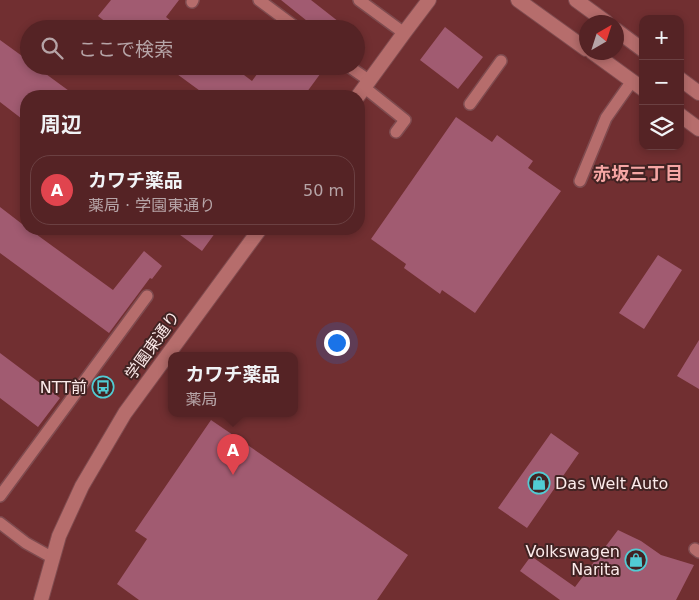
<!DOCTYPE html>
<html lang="ja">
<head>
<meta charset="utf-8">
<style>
	:root { --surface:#552325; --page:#5e2f32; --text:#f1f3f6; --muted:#b6a4a7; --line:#6b4042; --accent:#51ccd4 }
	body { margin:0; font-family:"DejaVu Sans","Noto Sans JP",sans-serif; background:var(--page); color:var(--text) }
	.controls { position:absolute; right:15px; top:15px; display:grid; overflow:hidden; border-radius:10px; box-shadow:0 2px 8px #0003 }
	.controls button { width:45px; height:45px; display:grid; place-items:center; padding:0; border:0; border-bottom:1px solid var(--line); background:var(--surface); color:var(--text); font:25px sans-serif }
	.compass { position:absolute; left:579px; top:15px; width:45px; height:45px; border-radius:50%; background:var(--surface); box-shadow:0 2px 8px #0003; rotate:39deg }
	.you { position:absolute; left:336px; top:342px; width:18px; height:18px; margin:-12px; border:4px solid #fff; border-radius:50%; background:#1a73e8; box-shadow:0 0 0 8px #1a73e833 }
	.badge { display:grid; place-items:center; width:32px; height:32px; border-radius:50%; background:var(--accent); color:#fff; font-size:16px; font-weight:700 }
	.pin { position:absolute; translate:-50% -41px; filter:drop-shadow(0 1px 2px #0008) }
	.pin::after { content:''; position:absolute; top:26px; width:18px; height:15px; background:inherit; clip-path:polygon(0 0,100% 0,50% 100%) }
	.popup { position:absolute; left:168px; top:352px; width:130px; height:65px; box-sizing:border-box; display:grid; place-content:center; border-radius:10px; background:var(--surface); filter:drop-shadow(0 1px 4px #0005); font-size:16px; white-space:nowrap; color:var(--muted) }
	.popup b { font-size:19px; color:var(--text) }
	.popup::after { content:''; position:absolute; left:50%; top:100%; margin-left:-10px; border:10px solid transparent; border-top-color:var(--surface) }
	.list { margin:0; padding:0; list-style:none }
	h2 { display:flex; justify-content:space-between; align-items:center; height:65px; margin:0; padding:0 20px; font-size:21px }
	h2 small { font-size:16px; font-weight:400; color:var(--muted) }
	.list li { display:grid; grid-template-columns:32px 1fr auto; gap:15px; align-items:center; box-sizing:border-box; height:70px; margin:0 10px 10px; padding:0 10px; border:1px solid var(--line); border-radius:20px }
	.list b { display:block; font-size:19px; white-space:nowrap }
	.list p { margin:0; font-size:16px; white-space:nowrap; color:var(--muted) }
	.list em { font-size:16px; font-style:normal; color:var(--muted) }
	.icon { flex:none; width:28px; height:28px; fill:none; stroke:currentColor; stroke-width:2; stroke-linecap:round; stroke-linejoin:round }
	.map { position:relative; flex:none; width:699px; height:600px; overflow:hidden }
	.search { position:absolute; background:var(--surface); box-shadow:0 2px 8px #0003; left:20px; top:20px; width:345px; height:55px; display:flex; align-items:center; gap:12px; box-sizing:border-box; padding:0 18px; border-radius:28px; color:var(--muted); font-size:19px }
	.panel { position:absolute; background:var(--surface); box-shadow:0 2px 8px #0003; left:20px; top:90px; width:345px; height:145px; border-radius:20px }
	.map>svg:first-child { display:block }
	.building { fill:#a15b71 }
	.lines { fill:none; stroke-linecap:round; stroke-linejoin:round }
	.service-casing { stroke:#7f4b4f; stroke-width:14 }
	.tertiary-casing { stroke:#7f4b4f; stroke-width:16 }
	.service { stroke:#b66d6c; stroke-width:11 }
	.tertiary { stroke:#b66d6c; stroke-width:14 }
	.labels { text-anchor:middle; stroke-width:4; stroke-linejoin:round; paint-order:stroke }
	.street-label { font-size:16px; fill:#fceaea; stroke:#422323 }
	.poi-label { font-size:16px; fill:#fceaea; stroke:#422323; text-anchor:end }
	.neighbourhood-label { font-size:18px; font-weight:bold; fill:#f6a6a4; stroke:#422323 }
</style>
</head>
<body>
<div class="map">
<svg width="699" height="600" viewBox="0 0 699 600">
	<rect width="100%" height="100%" fill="#712f31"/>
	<path class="building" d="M111,0H179L166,17L181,29H115L98,16Z
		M281,0H311L348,29H317Z
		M445,27L483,57L458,89L420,60Z
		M0,40L29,61V66H35L76,96H26V122L0,102Z
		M166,66H232L252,81L263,66H326L304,96H207Z
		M456,117L492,142L497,135L533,161L528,168L561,191L475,313L442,290L440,294L404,268L406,264L371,239Z
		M0,207L26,227V229H29L113,290L144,251L162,266L152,279L150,278L109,333L0,253Z
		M172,229H218L202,251Z
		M658,255L682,270L644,329L619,313Z
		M699,340V389L677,376Z
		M0,353L60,398L38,427L0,398Z
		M211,420L408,555L377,600H139L117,584L147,539L135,531Z
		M551,433L579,453L527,528L498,508Z
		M618,530L641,541L661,555L694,565L676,600H560L520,571L531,556L575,587Z"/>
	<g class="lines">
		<g class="service-casing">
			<path id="service" d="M259,0L298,29
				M359,0L404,33
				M192,2L193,0
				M348,66L370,81
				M365,88L405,120L396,132
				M470,104L501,61
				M580,181L606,118L632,81
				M0,496L147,296
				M0,523L26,543L53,558
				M695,549L699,552"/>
		</g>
		<g class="tertiary-casing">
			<path id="tertiary" d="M518,0L586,49
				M576,0L606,22
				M616,30L643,50
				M592,52L643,89
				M680,79L699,93
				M358,96L404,33L429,0
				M680,115L699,129
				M41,600L59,536L82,486L125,413L260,229"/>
		</g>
		<use href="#service" class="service"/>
		<use href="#tertiary" class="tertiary"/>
	</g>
	<defs>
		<g id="bus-ring" transform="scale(1.125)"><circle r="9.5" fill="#422323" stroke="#51ccd4" stroke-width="1.5"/><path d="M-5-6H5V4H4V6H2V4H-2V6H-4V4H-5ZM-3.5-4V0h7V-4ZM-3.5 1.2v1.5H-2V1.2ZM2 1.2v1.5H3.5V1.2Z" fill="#51ccd4"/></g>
		<g id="shop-ring" transform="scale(1.125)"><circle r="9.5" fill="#422323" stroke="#51ccd4" stroke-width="1.5"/><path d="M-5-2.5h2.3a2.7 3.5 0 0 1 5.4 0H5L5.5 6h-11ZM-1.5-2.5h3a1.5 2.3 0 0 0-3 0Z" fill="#51ccd4"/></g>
	</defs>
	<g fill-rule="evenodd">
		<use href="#bus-ring" x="103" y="387"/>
		<use href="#shop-ring" x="539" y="483"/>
		<use href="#shop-ring" x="636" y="560"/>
	</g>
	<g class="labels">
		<g class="street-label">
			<text transform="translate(152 345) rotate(-54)" y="6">学園東通り</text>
		</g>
		<g class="poi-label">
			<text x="87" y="393">NTT前</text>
			<text x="555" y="489" text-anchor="start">Das Welt Auto</text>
			<text x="620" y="557">Volkswagen<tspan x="620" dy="18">Narita</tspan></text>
		</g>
		<g class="neighbourhood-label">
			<text x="638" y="180">赤坂三丁目</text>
		</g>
	</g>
</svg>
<div class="controls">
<button>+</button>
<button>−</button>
<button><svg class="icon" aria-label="layers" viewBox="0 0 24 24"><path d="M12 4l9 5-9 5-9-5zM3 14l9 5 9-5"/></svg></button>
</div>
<svg class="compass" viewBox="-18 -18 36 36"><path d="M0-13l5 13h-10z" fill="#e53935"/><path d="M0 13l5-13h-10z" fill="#b6a4a7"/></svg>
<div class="you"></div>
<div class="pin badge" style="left:233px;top:475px;background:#e0444e">A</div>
<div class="popup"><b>カワチ薬品</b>薬局</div>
<div class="search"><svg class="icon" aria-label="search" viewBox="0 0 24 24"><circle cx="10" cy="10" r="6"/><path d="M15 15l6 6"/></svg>ここで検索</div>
<section class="panel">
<h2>周辺<small></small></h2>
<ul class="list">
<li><span class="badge" style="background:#e0444e">A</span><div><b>カワチ薬品</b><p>薬局 · 学園東通り</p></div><em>50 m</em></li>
</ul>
</section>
</div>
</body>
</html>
